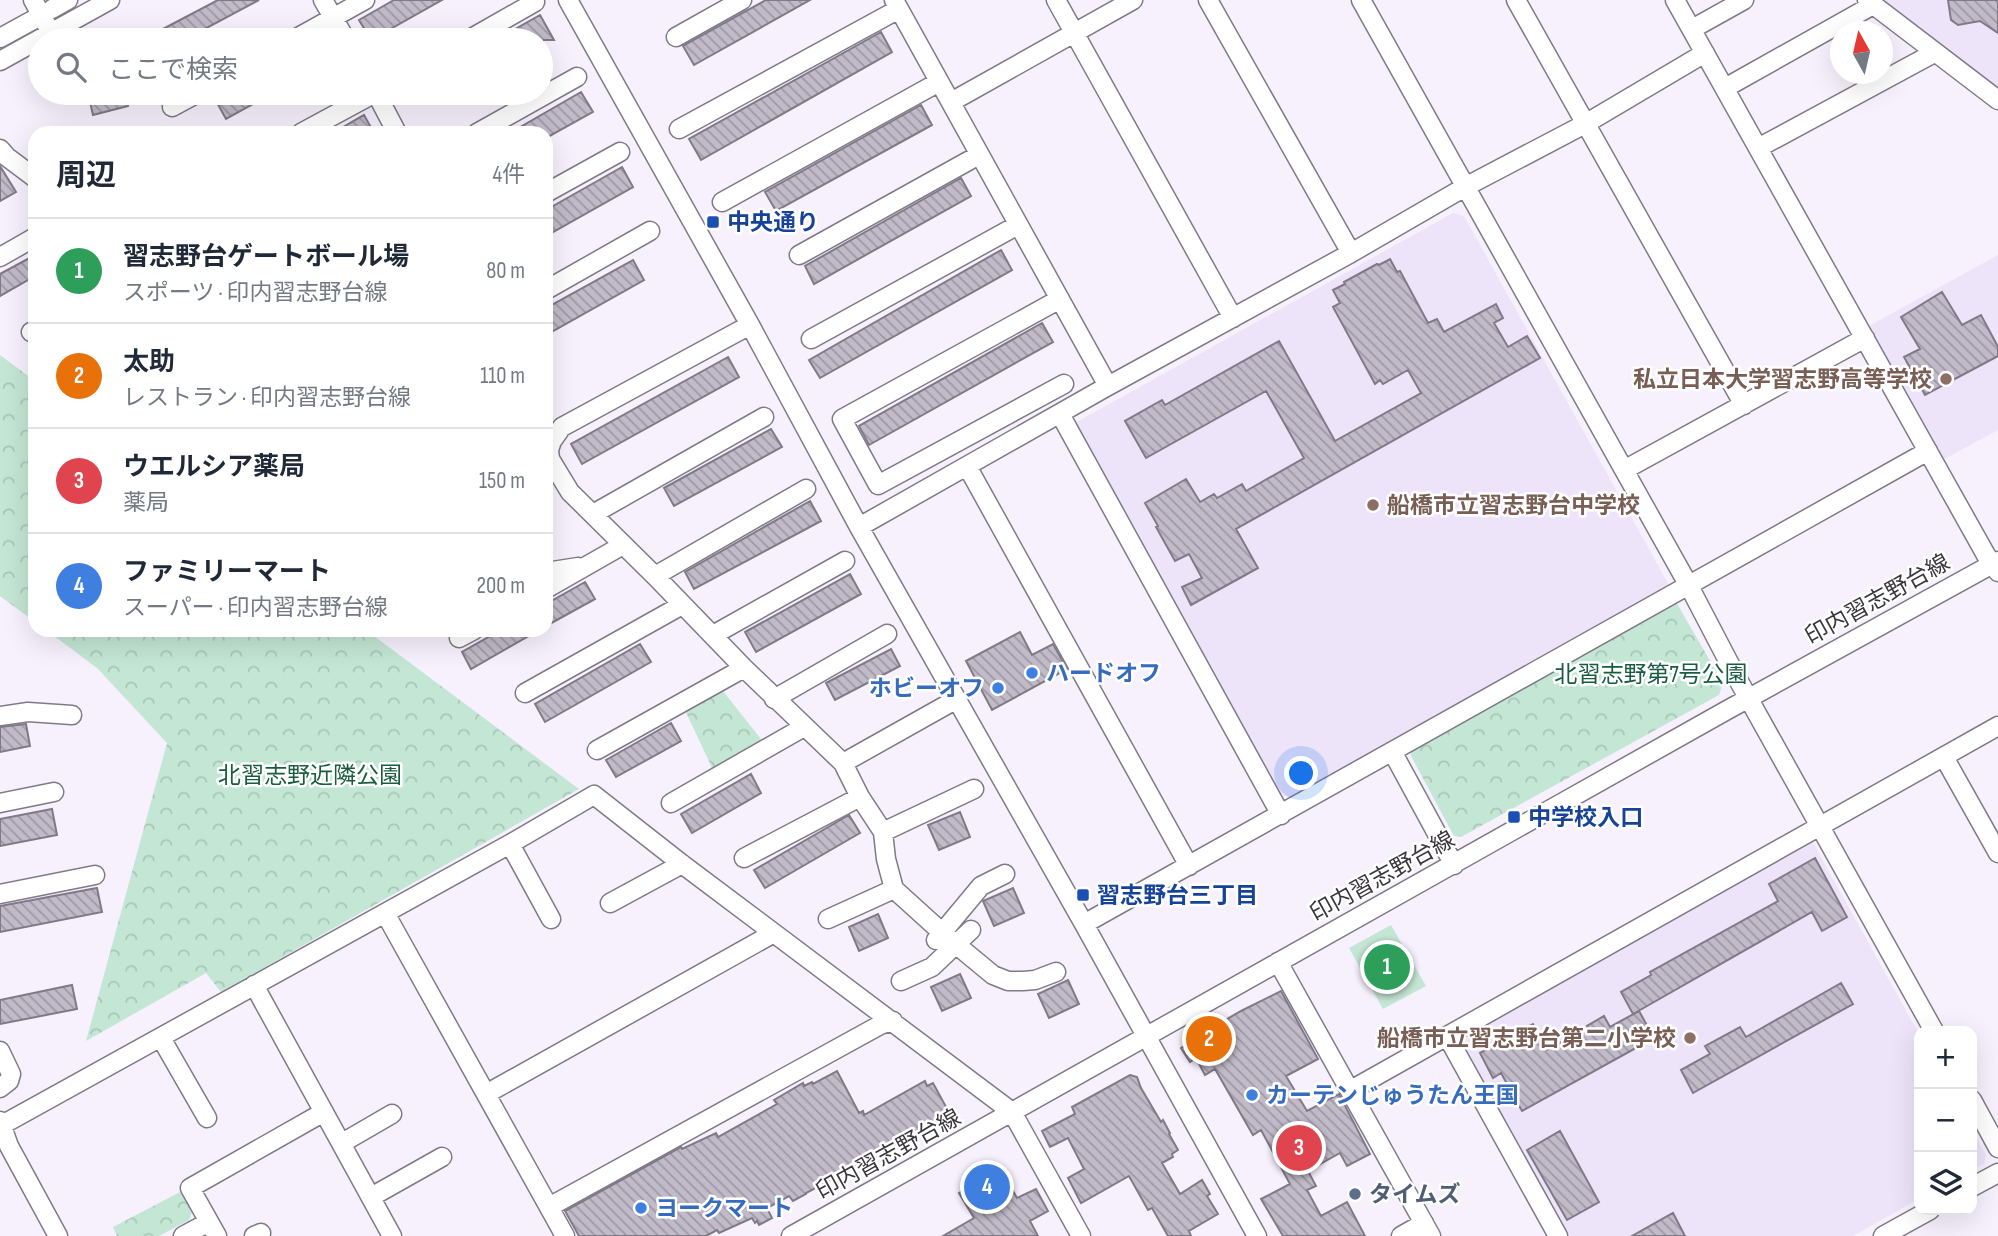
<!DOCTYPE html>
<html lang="ja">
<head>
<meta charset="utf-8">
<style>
	:root { --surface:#fff; --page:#f6f6f7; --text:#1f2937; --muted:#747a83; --line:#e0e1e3; --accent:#2563eb }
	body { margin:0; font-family:"Sofia Sans Condensed","Noto Sans JP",sans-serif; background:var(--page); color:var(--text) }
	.controls { position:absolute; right:21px; bottom:21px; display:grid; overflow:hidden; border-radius:14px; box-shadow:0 7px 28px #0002 }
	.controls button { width:63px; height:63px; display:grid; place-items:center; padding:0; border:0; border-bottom:2px solid var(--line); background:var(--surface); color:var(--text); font:35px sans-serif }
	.compass { position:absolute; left:1830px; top:21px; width:63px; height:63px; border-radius:50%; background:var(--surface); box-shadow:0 7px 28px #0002; rotate:352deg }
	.you { position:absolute; left:1302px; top:774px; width:24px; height:24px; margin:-18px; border:5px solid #fff; border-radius:50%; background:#1a73e8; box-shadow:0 0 0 10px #1a73e833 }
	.badge { display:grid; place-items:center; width:46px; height:46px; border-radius:50%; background:var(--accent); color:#fff; font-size:23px; font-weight:700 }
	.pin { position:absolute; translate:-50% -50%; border:4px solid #fff; box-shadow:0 2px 7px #0006 }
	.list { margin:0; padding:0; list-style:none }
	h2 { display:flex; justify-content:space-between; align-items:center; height:91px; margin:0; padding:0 28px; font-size:30px }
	h2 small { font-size:23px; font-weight:400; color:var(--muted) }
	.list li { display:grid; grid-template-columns:46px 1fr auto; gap:21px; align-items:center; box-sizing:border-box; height:105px; padding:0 28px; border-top:2px solid var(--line) }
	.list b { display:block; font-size:26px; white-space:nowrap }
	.list p { margin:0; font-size:23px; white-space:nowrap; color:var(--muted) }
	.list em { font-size:23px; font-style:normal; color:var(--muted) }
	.icon { flex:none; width:38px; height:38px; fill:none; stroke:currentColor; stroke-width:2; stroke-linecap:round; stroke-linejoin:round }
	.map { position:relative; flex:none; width:1998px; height:1236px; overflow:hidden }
	.search { position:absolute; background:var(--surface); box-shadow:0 7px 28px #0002; left:28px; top:28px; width:525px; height:77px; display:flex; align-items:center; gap:18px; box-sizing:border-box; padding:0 24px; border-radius:38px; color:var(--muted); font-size:26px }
	.panel { position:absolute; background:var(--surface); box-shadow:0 7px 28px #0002; left:28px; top:126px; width:525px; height:511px; border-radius:21px }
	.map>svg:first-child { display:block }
	.built { fill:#eee4fa }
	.park { fill:url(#park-crowns) }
	.pitch { fill:#c4e6d4 }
	.building { fill:url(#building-back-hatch); stroke:#807a88; stroke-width:2 }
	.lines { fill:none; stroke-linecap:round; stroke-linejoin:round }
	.minor-casing { stroke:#807987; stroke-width:21 }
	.minor { stroke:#fff; stroke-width:18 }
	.transit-dot { fill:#1a4fb4; stroke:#fff; stroke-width:2.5 }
	.education-dot { fill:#8d6e63; stroke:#fff; stroke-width:2.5 }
	.shop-dot { fill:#3f7fe0; stroke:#fff; stroke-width:2.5 }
	.service-dot { fill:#5c6f8a; stroke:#fff; stroke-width:2.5 }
	.labels { text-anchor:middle; stroke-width:5; stroke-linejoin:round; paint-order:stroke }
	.transit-label { font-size:23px; font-weight:bold; fill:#164399; stroke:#fff; text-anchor:start }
	.education-label { font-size:23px; font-weight:bold; fill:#785e54; stroke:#fff; text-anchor:end }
	.street-label { font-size:23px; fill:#39363c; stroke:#fff }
	.shop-label { font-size:23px; font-weight:bold; fill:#366cbe; stroke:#fff; text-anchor:start }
	.park-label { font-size:23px; fill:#185b40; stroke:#fff }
	.service-label { font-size:23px; font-weight:bold; fill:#4e5e75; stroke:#fff; text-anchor:start }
</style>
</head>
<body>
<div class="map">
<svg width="1998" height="1236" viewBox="0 0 1998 1236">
	<defs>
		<pattern id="park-crowns" width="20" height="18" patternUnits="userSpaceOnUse" patternTransform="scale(1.75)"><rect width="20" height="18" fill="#c4e6d4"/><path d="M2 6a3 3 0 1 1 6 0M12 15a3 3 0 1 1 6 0" fill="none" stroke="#a9c6b7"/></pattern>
		<pattern id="building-back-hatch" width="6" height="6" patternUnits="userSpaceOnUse" patternTransform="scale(1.75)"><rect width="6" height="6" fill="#c1bac9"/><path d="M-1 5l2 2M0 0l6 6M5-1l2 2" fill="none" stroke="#9e98a4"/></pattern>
	</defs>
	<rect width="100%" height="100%" fill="#f7f1fe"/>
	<path class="built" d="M1878,0H1998V88Z
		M1453,213L1464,216L1670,587L1293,798L1281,795L1075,423Z
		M1998,255V430L1939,462L1867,327Z
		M1811,839L1919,1034V1199L1853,1236H1566L1458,1042L1462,1035Z
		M1972,1129L1986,1155L1984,1164L1972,1170Z"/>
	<path class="park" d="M0,355L35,381V622L0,596Z
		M1676,602L1723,683L1719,695L1461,837L1454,836L1411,756V748Z
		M46,630H366L579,789L221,992L206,973L86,1041L167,743L97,668Z
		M719,686L761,739L713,770L684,708Z
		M180,1192L192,1212L189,1220L159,1236H117L113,1227Z"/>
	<path class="pitch" d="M1391,925L1426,986L1383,1009L1349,948Z"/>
	<path class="building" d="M218,0H259L184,40H142Z
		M394,0H442L371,40L359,20Z
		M766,0H810L694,65L683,46Z
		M1948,0H1998V33L1980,21L1958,25L1951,20Z
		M540,15L554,40H496Z
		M881,32L892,52L701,160L689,139Z
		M581,92L593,112L546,138V133H510Z
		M88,93H125L128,106L93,115Z
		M231,93H273L226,119L216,101Z
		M921,105L932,125L776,211L765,192Z
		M364,115L374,133H333Z
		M0,166L16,192L0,201Z
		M622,167L633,187L546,236V210Z
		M961,178L971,196L814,284L805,266Z
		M1001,250L1012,270L820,378L809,360Z
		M35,255V276L0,296V274Z
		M1390,259L1397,272L1400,271L1428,323L1437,319L1444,332L1496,304L1503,318L1494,323L1508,347L1527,336L1540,358L1236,529L1258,568L1191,605L1182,587L1202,578L1189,554L1175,561L1156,527L1158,526L1145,503L1186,479L1200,502L1214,494L1217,498L1242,484L1246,491L1304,458L1266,391L1146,458L1125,421L1162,400L1165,405L1279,341L1335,441L1421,393L1408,370L1383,384L1380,380L1375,384L1333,307L1340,303L1333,290L1345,284L1344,282L1377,264L1379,265Z
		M633,260L644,280L546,335V308Z
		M1942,292L1962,325L1981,315L1998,347V356L1925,395L1904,357L1920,349L1901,317Z
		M1042,323L1053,342L869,445L859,426Z
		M728,357L739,377L582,464L571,444Z
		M771,429L782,447L674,506L664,488Z
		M810,501L821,521L694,589L685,572Z
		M850,574L861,594L756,652L745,632Z
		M585,582L595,599L546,626V604Z
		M501,630H539L471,669L462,652Z
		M1020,632L1032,655L1053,644L1067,669L992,710L966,661Z
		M640,644L651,662L545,722L535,704Z
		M891,649L900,666L835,700L826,683Z
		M671,723L681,741L616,777L606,760Z
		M26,724L30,746L0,752V727Z
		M751,774L761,793L692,833L681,814Z
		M52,809L57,835L0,846V819Z
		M960,812L970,837L939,850L928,825Z
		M849,815L860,833L765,888L754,870Z
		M1815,858L1847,917L1822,931L1812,912L1633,1014L1621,992L1651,975L1650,972L1778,901L1769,884Z
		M97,888L102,912L0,932V906Z
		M1013,888L1024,913L994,926L983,901Z
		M878,914L888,938L859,951L849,927Z
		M960,974L971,998L942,1011L931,987Z
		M1068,980L1079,1004L1049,1018L1038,994Z
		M1841,983L1853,1004L1693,1093L1681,1070L1710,1054L1705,1046L1740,1027L1746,1037Z
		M72,985L77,1009L0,1024V1000Z
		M1281,991L1318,1059L1286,1076L1307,1111L1339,1094L1370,1154L1347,1166L1340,1153L1308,1171L1316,1186L1307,1190L1321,1216L1347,1202L1365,1236H1283L1261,1199L1290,1184L1261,1130L1253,1135L1215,1069L1205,1075L1196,1058L1190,1062L1181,1048L1202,1035L1201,1034L1241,1011Z
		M1639,1011L1654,1038L1522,1111L1501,1073L1493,1078L1480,1053L1533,1024L1547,1050L1588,1028L1587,1026L1604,1016L1610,1027Z
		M837,1071L859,1113L863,1111L864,1115L925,1081L927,1086L933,1083L951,1116L806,1193V1194L793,1201L789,1196L767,1208L772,1218L759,1225L757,1221L755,1223L752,1218L719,1233L717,1230L706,1236H579L565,1211L681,1147L682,1149L716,1133L718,1137L777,1104L774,1100L803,1083L804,1086L812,1082L813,1084Z
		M1130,1075L1137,1077L1141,1088L1161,1122L1163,1120L1170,1133L1169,1134L1178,1150L1172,1154L1173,1157L1162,1163L1180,1194L1202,1180L1210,1194L1207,1196L1218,1214L1189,1231L1191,1236H1168L1152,1208L1148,1210L1129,1176L1081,1203L1068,1178L1084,1169L1068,1138L1050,1147L1042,1131L1075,1114L1072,1107Z
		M1560,1131L1599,1202L1567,1220L1527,1150Z
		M1000,1168L1017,1198L1036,1189L1048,1211L1030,1221L1038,1236H943L974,1218L959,1193Z
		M1673,1213L1685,1236H1632Z"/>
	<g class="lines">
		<g class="minor-casing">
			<path id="minor" d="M33,0L51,33
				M323,0L346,40
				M568,0L750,325L859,527L1084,924L1257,1236
				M894,0L1108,386
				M1056,0L1233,318
				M1208,0L1351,253
				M1361,0L1689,586L1736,676L1934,1031
				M1516,0L1744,405
				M1675,0L1986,555L1998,572
				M1867,0L1998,100
				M52,9L68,0
				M1692,29L1744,0
				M676,37L742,0
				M0,38L33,20
				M293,40L365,0
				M468,40L535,2
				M0,61L110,0
				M1725,88L1873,5
				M376,93L397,133
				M951,102L1133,0
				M172,107L198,93
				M679,129L899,9
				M301,133L375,93
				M477,133L577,77
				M1758,148L1934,53
				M0,149L7,157L35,178
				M546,193L620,152
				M722,202L939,82
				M799,255L979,155
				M0,257L35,237
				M546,290L650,231
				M1060,299L842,419L878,485L1064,384
				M750,325L562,427L552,441L549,450L550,459L570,492L655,576L744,668L843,763L860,797L883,832L886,859L894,889L947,937L993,975L1008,981H1023L1035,980L1056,972
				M31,332L35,330
				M811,339L1018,225
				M1060,414L1281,815
				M967,466L1189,866
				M1624,470L1865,338
				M593,514L764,417
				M859,527L1108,386L1351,253L1465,187L1585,124L1705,53
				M546,572L578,567
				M655,576L806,489
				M546,589L623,545
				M713,635L845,561
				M459,638L474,630
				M525,693L682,605
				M774,699L887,634
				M0,716L28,712L72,715
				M597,750L744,668
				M1393,753L1454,865
				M1944,757L1998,853
				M843,763L957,699
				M0,803L54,792
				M671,803L804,727
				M883,832L974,789
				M510,844L551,919
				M744,858L860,797
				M0,894L95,875
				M610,903L682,864
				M385,913L565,1236
				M828,919L894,889
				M1084,924L1928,451
				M936,940L981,886L1005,874
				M1278,962L1431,1236
				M901,981L932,967L971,930
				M254,985L392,1236
				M1447,1036L1558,1236
				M161,1038L207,1118
				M0,1051L11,1074L9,1081L0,1088
				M1351,1090L1998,726
				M486,1094L774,933
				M1972,1100L1998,1148
				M0,1121L9,1146L58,1236
				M0,1126L510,844L594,795L682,864L1012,1112L1081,1236
				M342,1143L392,1114
				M1972,1187L1998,1173
				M371,1197L442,1157
				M549,1207L880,1025L893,1021
				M183,1236L209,1222
				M217,1236L190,1188L324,1112
				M254,1236L261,1233
				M791,1236L1729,709L1998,561
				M1401,1236L1424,1223
				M1883,1236L1930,1210"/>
		</g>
		<use href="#minor" class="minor"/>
	</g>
	<g class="transit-dot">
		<rect x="706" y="215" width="14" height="14" rx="3.5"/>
		<rect x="1507" y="810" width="14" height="14" rx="3.5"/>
		<rect x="1076" y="888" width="14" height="14" rx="3.5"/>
	</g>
	<g class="education-dot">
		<circle cx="1946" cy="379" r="7"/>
		<circle cx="1373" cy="505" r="7"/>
		<circle cx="1690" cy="1038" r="7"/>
	</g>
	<g class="shop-dot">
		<circle cx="1032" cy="673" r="7"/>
		<circle cx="998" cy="688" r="7"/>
		<circle cx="1252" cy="1095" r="7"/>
		<circle cx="641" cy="1208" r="7"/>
	</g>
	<circle class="service-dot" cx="1355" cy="1194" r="7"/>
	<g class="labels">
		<g class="transit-label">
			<text x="727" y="230">中央通り</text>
			<text x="1528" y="825">中学校入口</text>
			<text x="1097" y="903">習志野台三丁目</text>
		</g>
		<g class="education-label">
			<text x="1932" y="387">私立日本大学習志野高等学校</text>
			<text x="1387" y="513" text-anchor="start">船橋市立習志野台中学校</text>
			<text x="1676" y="1046">船橋市立習志野台第二小学校</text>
		</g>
		<g class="street-label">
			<text transform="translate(1877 599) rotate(-29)" y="8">印内習志野台線</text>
			<text transform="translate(1382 876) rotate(-29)" y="8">印内習志野台線</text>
			<text transform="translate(888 1154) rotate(-29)" y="8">印内習志野台線</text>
		</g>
		<g class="shop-label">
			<text x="1046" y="681">ハードオフ</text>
			<text x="984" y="696" text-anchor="end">ホビーオフ</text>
			<text x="1266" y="1103">カーテンじゅうたん王国</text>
			<text x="655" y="1216">ヨークマート</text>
		</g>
		<g class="park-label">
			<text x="1651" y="682">北習志野第7号公園</text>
			<text x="310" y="783">北習志野近隣公園</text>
		</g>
		<g class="service-label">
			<text x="1369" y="1202">タイムズ</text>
		</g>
	</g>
</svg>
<div class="controls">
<button>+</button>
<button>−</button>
<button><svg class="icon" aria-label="layers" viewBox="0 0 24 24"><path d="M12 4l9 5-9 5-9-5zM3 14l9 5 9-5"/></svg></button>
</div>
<svg class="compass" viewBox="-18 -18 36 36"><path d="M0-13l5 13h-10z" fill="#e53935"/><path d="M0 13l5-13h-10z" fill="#747a83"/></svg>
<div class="you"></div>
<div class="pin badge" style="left:1387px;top:967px;background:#2e9e5b">1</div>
<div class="pin badge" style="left:1209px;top:1039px;background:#e8710a">2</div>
<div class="pin badge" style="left:1299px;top:1148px;background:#e0444e">3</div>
<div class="pin badge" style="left:987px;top:1187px;background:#3f7fe0">4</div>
<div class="search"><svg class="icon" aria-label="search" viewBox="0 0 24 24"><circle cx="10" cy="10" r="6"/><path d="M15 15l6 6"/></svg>ここで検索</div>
<section class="panel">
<h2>周辺<small>4件</small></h2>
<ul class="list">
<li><span class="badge" style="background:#2e9e5b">1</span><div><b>習志野台ゲートボール場</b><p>スポーツ · 印内習志野台線</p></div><em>80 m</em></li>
<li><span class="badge" style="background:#e8710a">2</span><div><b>太助</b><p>レストラン · 印内習志野台線</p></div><em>110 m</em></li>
<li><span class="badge" style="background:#e0444e">3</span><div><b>ウエルシア薬局</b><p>薬局</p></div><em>150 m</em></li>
<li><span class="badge" style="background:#3f7fe0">4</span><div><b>ファミリーマート</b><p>スーパー · 印内習志野台線</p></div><em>200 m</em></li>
</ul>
</section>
</div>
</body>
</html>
